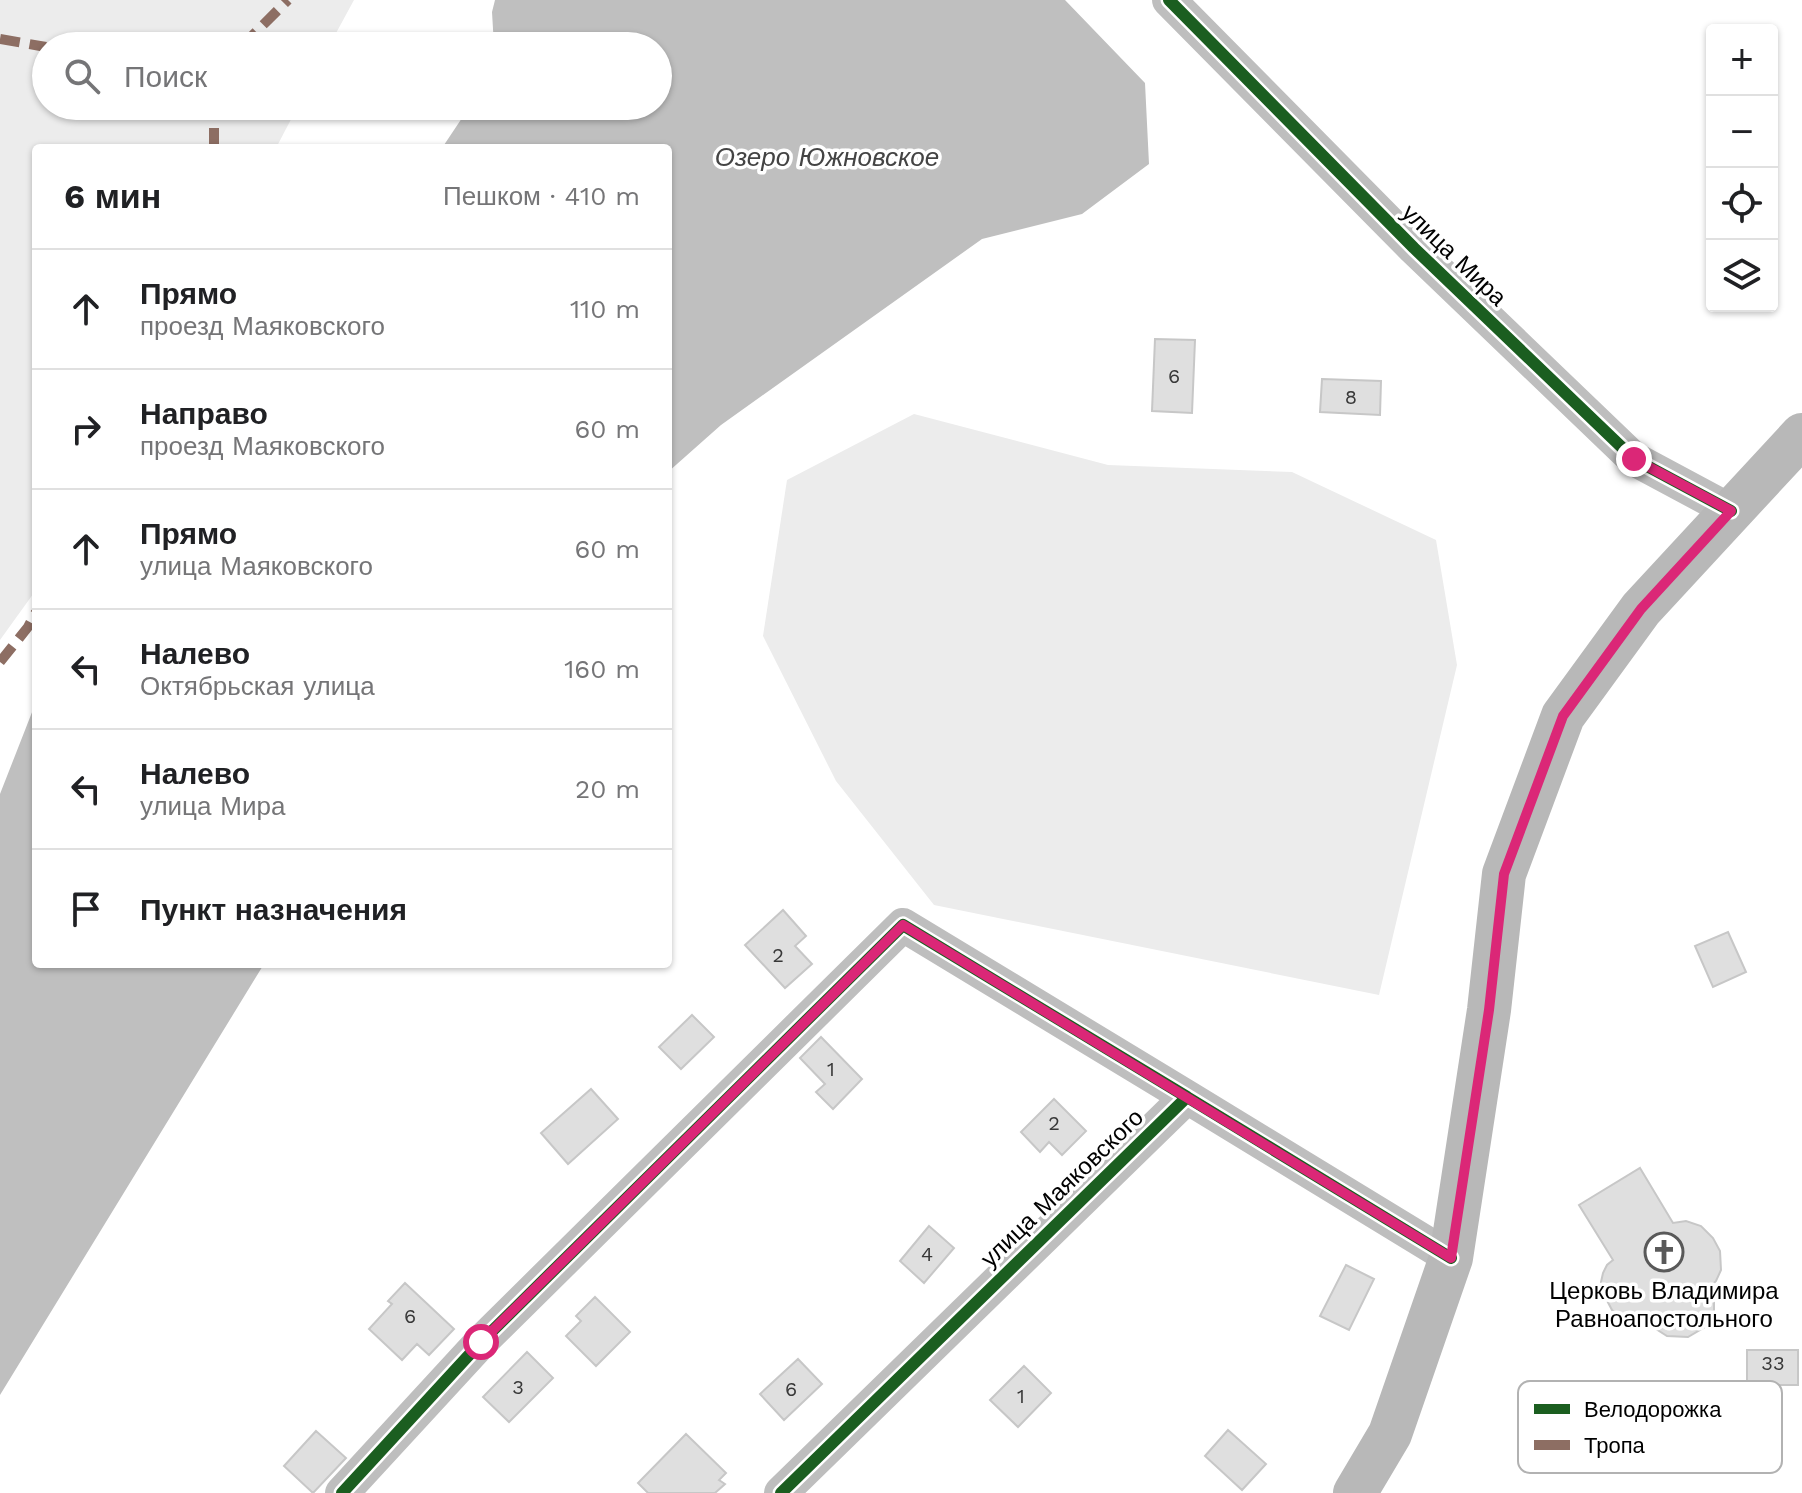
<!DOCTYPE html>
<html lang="ru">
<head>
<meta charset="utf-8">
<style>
	:root { --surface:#fff; --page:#f6f6f6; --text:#202124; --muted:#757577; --line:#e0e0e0 }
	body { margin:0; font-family:"Work Sans",sans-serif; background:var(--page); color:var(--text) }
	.controls { position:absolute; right:24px; top:24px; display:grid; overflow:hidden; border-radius:8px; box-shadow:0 2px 6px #0004 }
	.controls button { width:72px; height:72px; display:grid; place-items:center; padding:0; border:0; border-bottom:2px solid var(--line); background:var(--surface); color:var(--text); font:40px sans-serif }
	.stop { position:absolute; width:24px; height:24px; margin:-18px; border:6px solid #db2777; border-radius:50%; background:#fff }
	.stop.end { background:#db2777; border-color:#fff; box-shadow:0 2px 8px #0008 }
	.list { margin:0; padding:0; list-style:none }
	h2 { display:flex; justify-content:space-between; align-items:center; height:104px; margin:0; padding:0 32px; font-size:34px }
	h2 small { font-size:26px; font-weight:400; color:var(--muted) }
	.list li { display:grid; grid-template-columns:52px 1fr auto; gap:24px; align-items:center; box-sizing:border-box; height:120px; padding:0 32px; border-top:2px solid var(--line) }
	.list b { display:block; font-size:30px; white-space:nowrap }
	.list p { margin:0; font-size:26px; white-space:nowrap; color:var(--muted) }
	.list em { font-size:26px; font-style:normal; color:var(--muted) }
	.icon { flex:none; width:44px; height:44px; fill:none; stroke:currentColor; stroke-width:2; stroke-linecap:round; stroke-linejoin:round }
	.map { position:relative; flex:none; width:1802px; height:1493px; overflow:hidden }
	.search { position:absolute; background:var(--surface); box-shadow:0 2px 6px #0004; left:32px; top:32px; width:640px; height:88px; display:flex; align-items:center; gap:20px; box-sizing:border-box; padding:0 28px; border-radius:44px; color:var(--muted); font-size:30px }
	.panel { position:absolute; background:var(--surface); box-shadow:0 2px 6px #0004; left:32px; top:144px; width:640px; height:824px; border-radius:8px }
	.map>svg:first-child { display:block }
	.green { fill:#ececec }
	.water { fill:#bfbfbf }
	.building { fill:#dfdfdf; stroke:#c7c7c7; stroke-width:2 }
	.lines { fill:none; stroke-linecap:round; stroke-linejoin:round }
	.minor { stroke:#bebebe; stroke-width:34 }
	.secondary { stroke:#b8b8b8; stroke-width:44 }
	.quiet { stroke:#8d6e63; stroke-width:10; stroke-dasharray:20 10; stroke-linecap:butt }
	.cycleway-casing { stroke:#fff; stroke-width:17 }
	.cycleway { stroke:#1b5e20; stroke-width:12 }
	.route { stroke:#db2777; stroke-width:10 }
	.labels { text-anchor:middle; stroke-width:7; stroke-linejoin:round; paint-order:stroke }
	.number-label { font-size:20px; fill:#383838 }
	.street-label { font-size:24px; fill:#000; stroke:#fff }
	.poi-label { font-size:24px; fill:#000; stroke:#fff }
	.water-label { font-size:26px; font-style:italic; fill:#444; stroke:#fff }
	.key { fill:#fff; stroke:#b2b2b2; stroke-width:2 }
	.key-label { font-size:22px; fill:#000 }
</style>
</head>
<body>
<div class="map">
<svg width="1802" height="1493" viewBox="0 0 1802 1493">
	<rect width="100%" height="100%" fill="#fff"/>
	<path class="green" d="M0,0H354L329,46H46V106H298L276,148H36V590L0,640Z
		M914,414L1108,465L1292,472L1436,540L1457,665L1379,995L934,905L836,781L763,636L787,480Z"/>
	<path class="water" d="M495,0H1065L1145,83L1149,164L1082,214L982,239L721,425L668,472V148H442L470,106H658V46H494L492,12Z
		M36,702V964H264L0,1395V794Z"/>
	<path class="building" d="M1155,339L1195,340L1192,413L1152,411Z
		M1322,379L1381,381L1380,415L1320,412Z
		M783,910L806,936L795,946L812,964L785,988L745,945Z
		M1728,932L1746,972L1713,987L1695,946Z
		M692,1015L714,1037L681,1069L659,1047Z
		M821,1037L862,1079L833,1109L816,1092L825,1084L800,1058Z
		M591,1089L618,1119L568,1164L541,1133Z
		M1054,1099L1086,1131L1062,1155L1049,1142L1040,1152L1021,1132Z
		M1640,1168L1673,1223L1686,1221L1701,1226L1713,1238L1720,1251L1721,1270L1716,1281L1711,1286L1714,1298V1311L1705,1327L1688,1337L1667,1336L1656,1329L1650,1322L1638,1325L1625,1321L1612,1310L1603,1293L1601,1282L1603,1273L1607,1265L1613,1260L1579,1205Z
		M929,1226L954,1248L924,1283L900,1261Z
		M1346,1265L1374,1279L1349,1330L1320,1316Z
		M405,1283L454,1329L429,1355L417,1344L402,1360L369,1329L392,1304L388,1301Z
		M595,1297L630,1332L596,1366L566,1336L581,1321L576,1316Z
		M1747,1350H1798V1385H1747Z
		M527,1352L553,1378L509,1422L483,1397Z
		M798,1359L822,1384L784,1420L760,1394Z
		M1024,1366L1051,1393L1018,1427L990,1400Z
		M1228,1430L1266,1464L1242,1490L1205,1456Z
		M316,1431L346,1458L313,1493L284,1466Z
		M686,1434L726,1473L719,1480L725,1484L715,1493H648L638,1483Z"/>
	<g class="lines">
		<path class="minor" d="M1169,0L1414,248L1634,459L1731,511
			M342,1493L481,1342L903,925L1187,1097
			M781,1493L1187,1097L1451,1258"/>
		<path class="secondary" d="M1355,1493L1390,1434L1451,1258L1489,1010L1504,874L1563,716L1641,609L1802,435"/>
		<path class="quiet" d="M0,39L46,47
			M242,46L288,0
			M214,148V106
			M0,662L28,627L36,612"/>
		<g class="cycleway-casing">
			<path id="cycleway" d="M1169,0L1414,248L1634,459L1731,511
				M342,1493L481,1342L903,925L1187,1097
				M781,1493L1187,1097L1451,1258"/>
		</g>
		<use href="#cycleway" class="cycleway"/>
	</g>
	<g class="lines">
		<path class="route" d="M481,1342L903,925L1451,1258L1489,1010L1504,874L1563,716L1641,609L1731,511L1634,459"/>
	</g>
	<defs>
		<g id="church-ring" transform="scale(2)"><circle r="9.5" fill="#fff" stroke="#595959" stroke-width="1.5"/><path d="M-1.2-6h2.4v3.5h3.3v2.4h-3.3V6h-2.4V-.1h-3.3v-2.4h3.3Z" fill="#595959"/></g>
	</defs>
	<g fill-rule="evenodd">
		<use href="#church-ring" x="1664" y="1252"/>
	</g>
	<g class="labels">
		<g class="number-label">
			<text x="1174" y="383">6</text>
			<text x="1351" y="404">8</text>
			<text x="778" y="962">2</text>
			<text x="831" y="1076">1</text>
			<text x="1054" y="1130">2</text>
			<text x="927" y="1261">4</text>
			<text x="410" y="1323">6</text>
			<text x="1773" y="1370">33</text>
			<text x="518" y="1394">3</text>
			<text x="791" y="1396">6</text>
			<text x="1021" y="1403">1</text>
		</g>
		<g class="street-label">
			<text transform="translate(1454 255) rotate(44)" y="8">улица Мира</text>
			<text transform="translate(1062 1188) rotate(-44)" y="8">улица Маяковского</text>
		</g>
		<g class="poi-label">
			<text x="1664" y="1299">Церковь Владимира<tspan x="1664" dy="28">Равноапостольного</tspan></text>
		</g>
		<g class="water-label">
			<text x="827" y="166">Озеро Южновское</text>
		</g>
	</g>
	<rect x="1518" y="1381" width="264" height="92" rx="12" class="key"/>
	<rect x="1534" y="1404" width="36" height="10" fill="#1b5e20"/>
	<rect x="1534" y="1440" width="36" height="10" fill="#8d6e63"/>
	<g class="key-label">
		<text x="1584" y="1417">Велодорожка</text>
		<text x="1584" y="1453">Тропа</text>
	</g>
</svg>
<div class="controls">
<button>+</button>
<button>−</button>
<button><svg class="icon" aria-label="locate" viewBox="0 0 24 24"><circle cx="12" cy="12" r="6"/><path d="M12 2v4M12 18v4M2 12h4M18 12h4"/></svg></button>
<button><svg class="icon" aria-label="layers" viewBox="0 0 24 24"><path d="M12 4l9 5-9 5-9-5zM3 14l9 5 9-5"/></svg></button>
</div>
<div class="stop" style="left:481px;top:1342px"></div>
<div class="stop end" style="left:1634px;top:459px"></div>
<div class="search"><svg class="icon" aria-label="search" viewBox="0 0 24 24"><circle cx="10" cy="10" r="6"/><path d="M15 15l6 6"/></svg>Поиск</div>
<section class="panel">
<h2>6 мин<small>Пешком · 410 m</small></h2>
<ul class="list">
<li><svg class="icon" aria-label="ahead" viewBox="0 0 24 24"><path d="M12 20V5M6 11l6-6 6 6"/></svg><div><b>Прямо</b><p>проезд Маяковского</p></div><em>110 m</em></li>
<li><svg class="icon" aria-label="right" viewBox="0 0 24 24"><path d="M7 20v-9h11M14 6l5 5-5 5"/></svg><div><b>Направо</b><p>проезд Маяковского</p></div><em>60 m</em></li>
<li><svg class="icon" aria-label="ahead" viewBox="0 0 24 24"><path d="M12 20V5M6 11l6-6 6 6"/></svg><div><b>Прямо</b><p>улица Маяковского</p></div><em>60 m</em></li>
<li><svg class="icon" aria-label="left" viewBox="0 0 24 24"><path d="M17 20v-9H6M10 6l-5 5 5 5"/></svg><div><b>Налево</b><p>Октябрьская улица</p></div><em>160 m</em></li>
<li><svg class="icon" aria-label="left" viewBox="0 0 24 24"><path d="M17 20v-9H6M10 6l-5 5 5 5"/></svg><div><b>Налево</b><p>улица Мира</p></div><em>20 m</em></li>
<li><svg class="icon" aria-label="arrive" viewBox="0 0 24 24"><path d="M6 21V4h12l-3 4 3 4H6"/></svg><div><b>Пункт назначения</b></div></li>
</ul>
</section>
</div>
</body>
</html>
